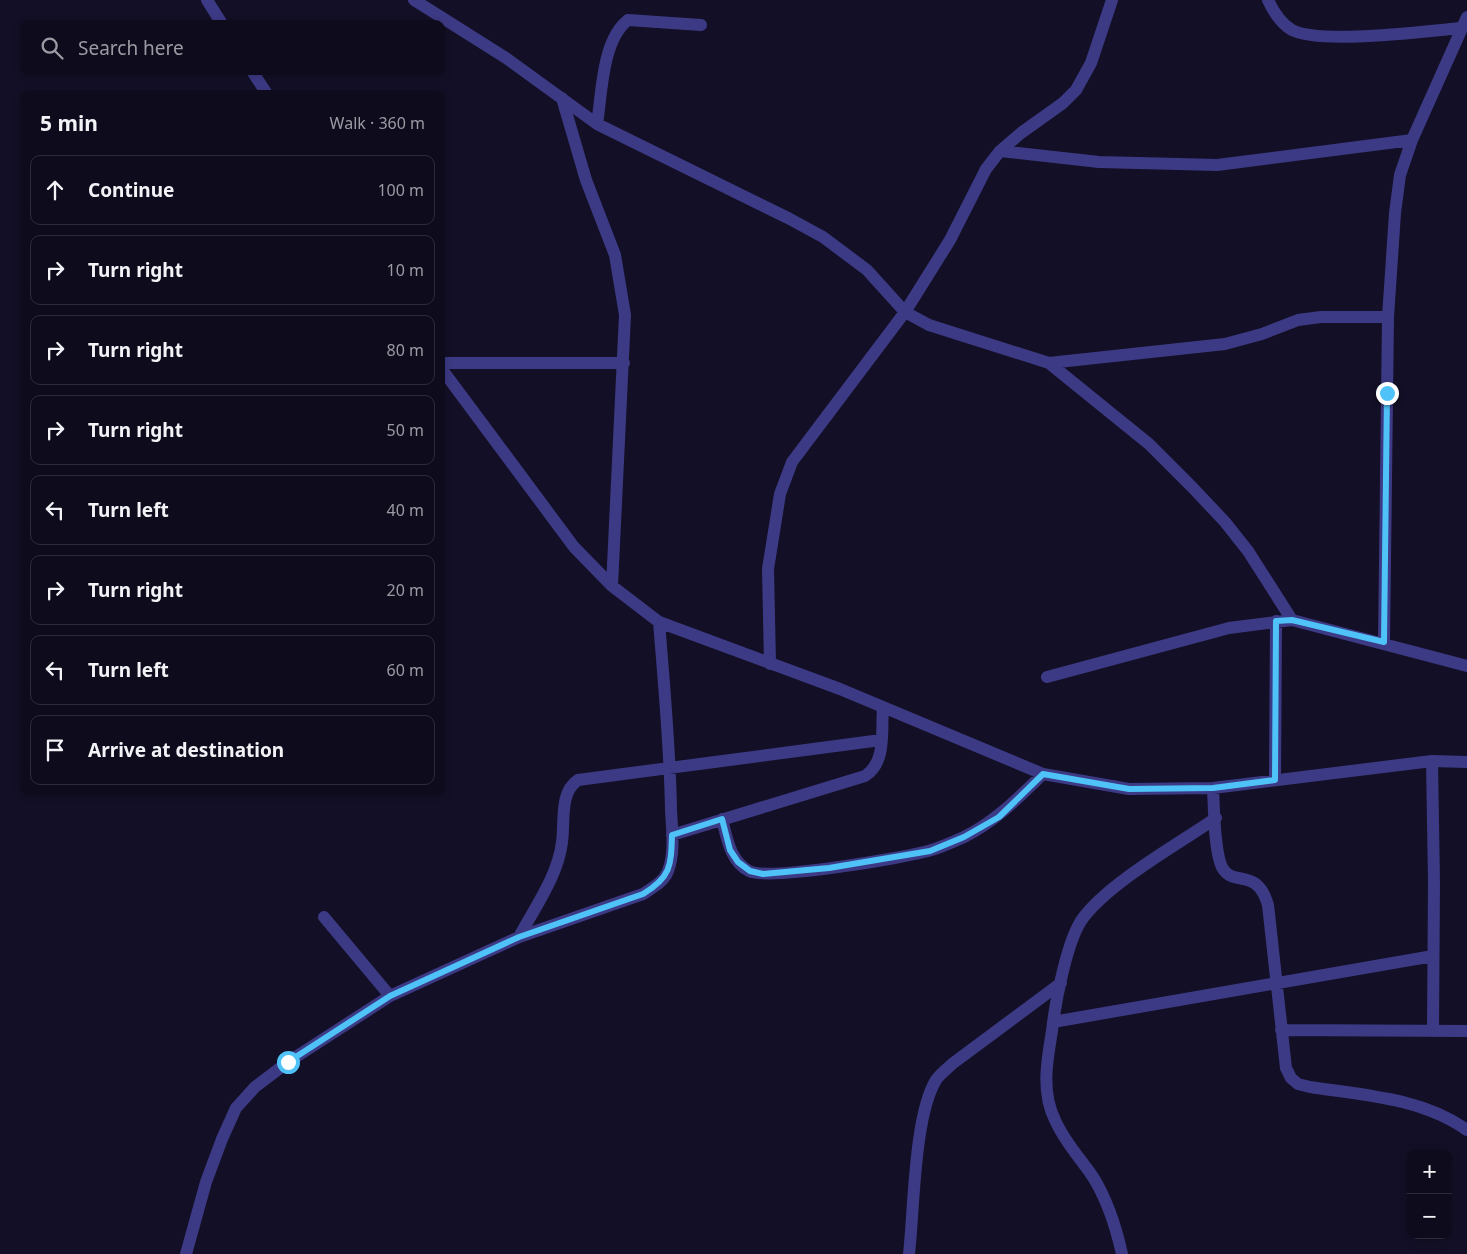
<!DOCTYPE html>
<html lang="en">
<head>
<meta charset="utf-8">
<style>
	:root { --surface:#0e0b1c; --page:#1c1929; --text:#f1f3f6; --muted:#9b9ba3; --line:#2e2b3b }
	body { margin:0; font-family:"Noto Sans",sans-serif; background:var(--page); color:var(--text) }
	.controls { position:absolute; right:15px; bottom:15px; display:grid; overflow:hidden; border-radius:10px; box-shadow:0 2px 8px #0003 }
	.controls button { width:45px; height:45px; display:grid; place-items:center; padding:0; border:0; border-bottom:1px solid var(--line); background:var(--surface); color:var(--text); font:25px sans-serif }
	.stop { position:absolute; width:15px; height:15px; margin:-11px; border:4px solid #4fc3f7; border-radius:50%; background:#fff }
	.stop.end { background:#4fc3f7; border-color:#fff; box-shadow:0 1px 5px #0008 }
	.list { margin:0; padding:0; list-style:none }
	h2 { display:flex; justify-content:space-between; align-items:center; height:65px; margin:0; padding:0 20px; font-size:21px }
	h2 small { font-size:16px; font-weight:400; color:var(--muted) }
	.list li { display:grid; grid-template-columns:32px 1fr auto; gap:15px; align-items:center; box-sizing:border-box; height:70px; margin:0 10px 10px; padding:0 10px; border:1px solid var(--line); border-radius:10px }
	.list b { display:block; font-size:19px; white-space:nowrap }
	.list em { font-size:16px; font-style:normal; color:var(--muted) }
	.icon { flex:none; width:28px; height:28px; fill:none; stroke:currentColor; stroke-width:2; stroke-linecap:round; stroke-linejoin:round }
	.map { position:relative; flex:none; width:1467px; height:1254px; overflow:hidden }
	.search { position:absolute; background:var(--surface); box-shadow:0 2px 8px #0003; left:20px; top:20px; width:425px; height:55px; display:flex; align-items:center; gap:12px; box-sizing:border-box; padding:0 18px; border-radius:10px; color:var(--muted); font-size:19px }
	.panel { position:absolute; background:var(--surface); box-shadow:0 2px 8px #0003; left:20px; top:90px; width:425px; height:705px; border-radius:10px }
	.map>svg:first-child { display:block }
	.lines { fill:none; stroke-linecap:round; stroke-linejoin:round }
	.minor { stroke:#3d3a85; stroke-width:12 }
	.route { stroke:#4fc3f7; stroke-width:6 }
</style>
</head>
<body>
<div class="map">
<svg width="1467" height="1254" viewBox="0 0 1467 1254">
	<rect width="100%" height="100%" fill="#130f26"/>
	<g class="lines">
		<path class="minor" d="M207,0L222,24
			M414,0L506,58L597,124L788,218L823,237L867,270L905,312L929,325L1049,363L1149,444L1193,488L1225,522L1248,551L1292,620
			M1268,0C1273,11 1280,23 1292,30C1321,45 1425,31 1462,28
			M252,71L267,94
			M562,98L586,180L615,255L625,315L612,586
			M597,124C602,93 602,40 628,20L701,25
			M1000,151L1099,162L1217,165L1412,140
			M441,363H624
			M1049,363L1225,344L1262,334L1298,320L1321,317H1388
			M441,368L574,547L612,586L659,622L840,689L1043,774L1129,789L1213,788L1432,761L1467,762
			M1384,642L1388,317L1395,213L1400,175L1412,140L1467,17
			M770,664L768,569L780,494L792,462L905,312L950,240L986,169L1000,151L1021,133L1063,103L1076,90L1091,63L1112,0
			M1047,677L1229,628L1292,620L1467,666
			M1432,761L1434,882L1433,1031
			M1275,780L1276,621
			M1213,788C1214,806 1214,855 1223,869C1235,887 1257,867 1268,905L1286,1068L1291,1078L1298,1084L1310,1087C1364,1095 1422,1098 1467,1130
			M722,819C727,838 730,861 749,871C768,881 902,858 928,851C940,848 953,842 964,837C995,822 1018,798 1043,774
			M672,835L865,776C887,762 881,730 883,707
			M324,917L390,996
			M519,937C535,907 558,876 562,842C565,822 559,793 578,780L881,740
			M1053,1022L1433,956
			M1281,1030L1467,1031
			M186,1254L206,1182L222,1139L236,1108L255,1087L288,1062L390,996L519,937L643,894C652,888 664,882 668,871C675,853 672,829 671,810C670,747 664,684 659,622
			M909,1254C914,1210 914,1116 936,1080C940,1074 947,1069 952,1064L1061,983
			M1122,1254C1116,1227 1108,1201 1093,1177C1080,1158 1064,1141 1055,1120C1041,1092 1047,1061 1052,1031C1055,1004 1067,939 1083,918C1110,882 1177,845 1216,818"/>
	</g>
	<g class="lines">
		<path class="route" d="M288,1062L390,996L519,937L643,894C671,877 671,866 672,835L722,819L730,850L738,862L750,871L763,874L829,868L930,851L964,837L999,817L1043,774L1129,789L1213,788L1275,780L1276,621L1292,620L1384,642L1387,393"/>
	</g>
</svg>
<div class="controls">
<button>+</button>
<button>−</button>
</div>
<div class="stop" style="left:288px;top:1062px"></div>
<div class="stop end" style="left:1387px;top:393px"></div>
<div class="search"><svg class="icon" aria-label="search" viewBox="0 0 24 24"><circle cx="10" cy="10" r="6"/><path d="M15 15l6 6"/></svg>Search here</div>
<section class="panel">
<h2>5 min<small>Walk · 360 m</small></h2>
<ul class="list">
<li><svg class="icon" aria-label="ahead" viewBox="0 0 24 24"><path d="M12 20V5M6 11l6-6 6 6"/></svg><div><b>Continue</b></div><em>100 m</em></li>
<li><svg class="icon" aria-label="right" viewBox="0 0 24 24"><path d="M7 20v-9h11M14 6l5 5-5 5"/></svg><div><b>Turn right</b></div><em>10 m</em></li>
<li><svg class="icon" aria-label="right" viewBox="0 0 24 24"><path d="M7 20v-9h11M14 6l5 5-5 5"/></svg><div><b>Turn right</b></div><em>80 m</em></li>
<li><svg class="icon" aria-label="right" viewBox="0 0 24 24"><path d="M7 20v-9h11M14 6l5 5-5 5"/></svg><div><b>Turn right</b></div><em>50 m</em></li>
<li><svg class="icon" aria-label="left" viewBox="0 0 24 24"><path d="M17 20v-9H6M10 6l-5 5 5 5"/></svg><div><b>Turn left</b></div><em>40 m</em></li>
<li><svg class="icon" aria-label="right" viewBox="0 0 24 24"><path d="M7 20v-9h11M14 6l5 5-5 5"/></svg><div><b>Turn right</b></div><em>20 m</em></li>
<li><svg class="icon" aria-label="left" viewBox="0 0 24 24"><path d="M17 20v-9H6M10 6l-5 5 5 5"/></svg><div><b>Turn left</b></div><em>60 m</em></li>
<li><svg class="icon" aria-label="arrive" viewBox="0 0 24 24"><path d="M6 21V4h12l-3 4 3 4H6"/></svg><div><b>Arrive at destination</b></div></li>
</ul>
</section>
</div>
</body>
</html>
